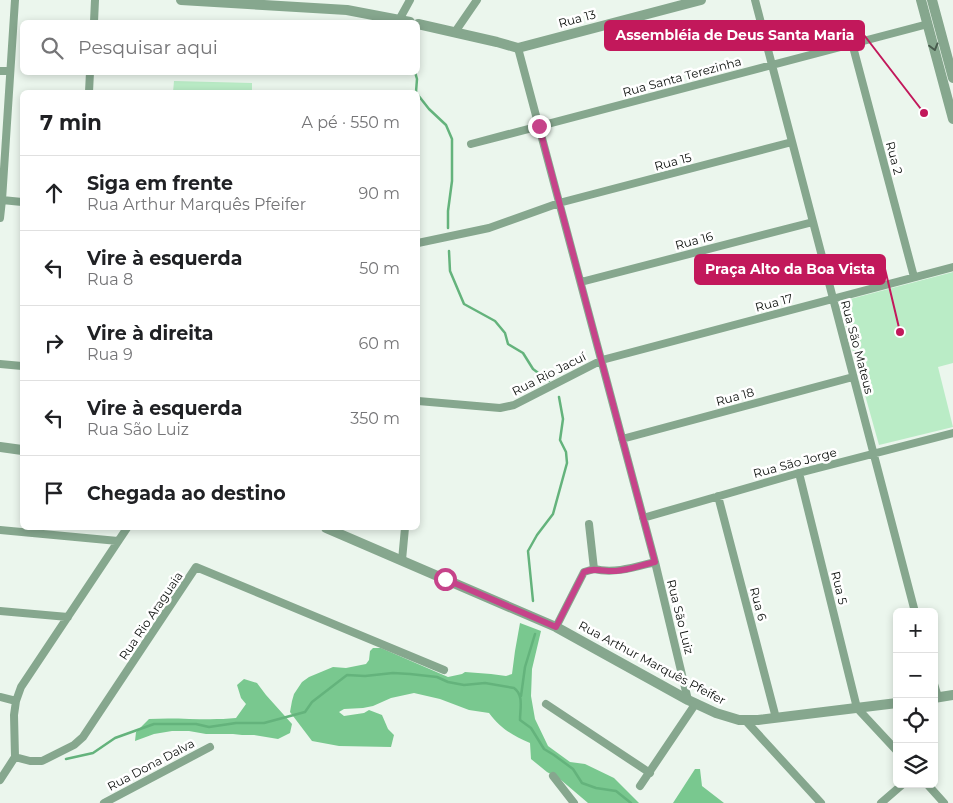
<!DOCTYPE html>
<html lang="pt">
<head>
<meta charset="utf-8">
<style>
	:root { --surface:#fff; --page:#f6f6f6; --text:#202124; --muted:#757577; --line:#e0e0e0 }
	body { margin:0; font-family:Montserrat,sans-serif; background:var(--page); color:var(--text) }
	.controls { position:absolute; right:15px; bottom:15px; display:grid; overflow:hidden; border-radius:8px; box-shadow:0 2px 8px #0003 }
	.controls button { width:45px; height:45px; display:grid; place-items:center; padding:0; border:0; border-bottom:1px solid var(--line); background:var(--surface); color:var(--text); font:25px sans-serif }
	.stop { position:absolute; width:15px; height:15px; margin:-11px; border:4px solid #c6438a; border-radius:50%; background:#fff }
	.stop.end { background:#c6438a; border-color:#fff; box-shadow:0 1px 5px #0008 }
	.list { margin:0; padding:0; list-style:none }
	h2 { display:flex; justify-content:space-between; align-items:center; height:65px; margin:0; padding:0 20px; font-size:21px }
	h2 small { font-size:16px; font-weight:400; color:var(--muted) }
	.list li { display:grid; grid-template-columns:32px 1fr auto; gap:15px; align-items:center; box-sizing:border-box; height:75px; padding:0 20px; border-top:1px solid var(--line) }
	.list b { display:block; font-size:19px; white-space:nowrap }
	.list p { margin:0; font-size:16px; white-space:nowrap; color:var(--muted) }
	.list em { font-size:16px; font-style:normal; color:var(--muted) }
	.icon { flex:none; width:28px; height:28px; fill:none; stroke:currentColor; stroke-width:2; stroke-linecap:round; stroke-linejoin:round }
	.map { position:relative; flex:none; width:953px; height:803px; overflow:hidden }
	.search { position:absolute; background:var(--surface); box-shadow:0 2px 8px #0003; left:20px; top:20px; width:400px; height:55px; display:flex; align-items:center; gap:12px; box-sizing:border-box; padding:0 18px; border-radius:8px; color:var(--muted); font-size:19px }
	.panel { position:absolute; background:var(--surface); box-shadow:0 2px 8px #0003; left:20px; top:90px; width:400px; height:440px; border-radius:8px }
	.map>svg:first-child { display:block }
	.green { fill:#baecc6 }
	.forest { fill:#79c88f }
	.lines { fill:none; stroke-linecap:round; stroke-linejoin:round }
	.stream { stroke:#64b37c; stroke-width:2.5 }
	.minor { stroke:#86a78e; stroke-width:8 }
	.tertiary { stroke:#86a78e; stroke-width:10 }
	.oneway { stroke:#485b4d }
	.route { stroke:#c6438a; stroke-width:6 }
	.labels { text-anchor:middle; stroke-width:5; stroke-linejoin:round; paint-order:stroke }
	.street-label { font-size:12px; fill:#0b0f0c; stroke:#fff }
	.leader { fill:none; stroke:#c2185b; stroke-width:2 }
	.callout-dot { fill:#c2185b; stroke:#fff; stroke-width:2 }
	.callout { fill:#c2185b; stroke:#c2185b; stroke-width:2 }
	.callout-label { font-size:14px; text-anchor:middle; font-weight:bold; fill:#fff }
</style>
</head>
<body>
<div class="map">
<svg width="953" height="803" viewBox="0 0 953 803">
	<rect width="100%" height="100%" fill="#ebf6ed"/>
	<path class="green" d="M174,81L252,83V92H173Z
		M953,272V363L938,367L953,427L879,445L839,302Z"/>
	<path class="forest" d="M520,623L541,631L532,669L531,696L535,719L548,746L570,762L585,764L614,778L639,803H588L561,780L547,772L531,759L530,743C512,735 501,729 489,713L469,710L440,699L414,693L391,698L373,706L363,708L344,709L339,712L344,716L364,713L369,710L382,715L388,729L394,735L391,747L339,746L312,741L290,712L292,701L294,694L302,682L309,677L333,667L346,668L366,664L369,660L370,651L373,648H381L448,677L462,674L465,672L491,674L506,676L512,674L515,651Z
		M244,679L257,683L266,695L292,724L290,733L278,739L254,735H242L233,734H206L189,731H172L154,734L135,741L136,732L149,719C178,717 207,721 236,718L246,704L241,698L237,685Z
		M695,769H700L702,786L724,803H673Z"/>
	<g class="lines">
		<path class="stream" d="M415,72L417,79L416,92
			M418,95L429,109L446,125L452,139V181L448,211V228
			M449,251L450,271L464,304L495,321L505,333L508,344L523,353L533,369L549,381
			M533,601L528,551L537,535L553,514L567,463L566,452L560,440L563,419L559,397
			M521,696L525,667L535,634
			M66,759L93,753L115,738L154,724H196L209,727L236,723H264L305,712L312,702L347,675L365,676L393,673L410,674L437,677L448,682L464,685L485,683L514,688C524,695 520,709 520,720L531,728L544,749L554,755L573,769L582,783L596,788L616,791L631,803"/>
		<path class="minor" d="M755,0L915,612
			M399,20L410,0
			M94,22L95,0
			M455,32L477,0
			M852,43L914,277
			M518,48L655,562L688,700
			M0,71H10
			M89,92L90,72
			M471,144L928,24
			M2,200L22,202
			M0,218L2,200L15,0
			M418,243L489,228L559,203L792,142
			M581,282L813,222
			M0,364L22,366
			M418,401L500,408L514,405L602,360L953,267
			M622,439L853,377
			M799,473L857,708L897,751
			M718,496L776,718
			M643,518L799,473L953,433
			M589,524L594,569
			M0,530L118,541
			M402,560L405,528
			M594,569C615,574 635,567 655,562
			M0,611L68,617
			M556,627L584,572L594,569
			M934,684L938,697
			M0,697L16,701
			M546,704L650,773
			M745,720L821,803
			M15,757L30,761H42L74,745L83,737L196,567L444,670
			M553,776L574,803
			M0,780L15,757L14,715L16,701L21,687L127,528
			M927,784L944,803
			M640,786L696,703
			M104,803L210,747
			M881,803L903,784"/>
		<path class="tertiary" d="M181,0L347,10L410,22
			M921,0L953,119
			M932,0L953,78
			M418,24L497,42L518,48L701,0
			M0,447L22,450
			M326,528L556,627L688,700L716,713L739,720H758L897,703
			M934,698L953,695"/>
	</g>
	<defs><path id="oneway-chevron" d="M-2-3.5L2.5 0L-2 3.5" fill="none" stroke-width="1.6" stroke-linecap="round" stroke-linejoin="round" transform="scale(1.25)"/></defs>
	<use class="oneway" href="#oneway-chevron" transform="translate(934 47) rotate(75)"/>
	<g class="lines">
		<path class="route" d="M445,579L556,627L584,572C595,567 604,572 616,571C629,570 642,565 655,562L539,126"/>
	</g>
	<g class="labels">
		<g class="street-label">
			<text transform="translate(577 19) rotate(-15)" y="4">Rua 13</text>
			<text transform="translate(682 77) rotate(-15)" y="4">Rua Santa Terezinha</text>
			<text transform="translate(894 158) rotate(75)" y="4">Rua 2</text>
			<text transform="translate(673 162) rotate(-15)" y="4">Rua 15</text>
			<text transform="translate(694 241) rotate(-15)" y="4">Rua 16</text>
			<text transform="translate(774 303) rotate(-15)" y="4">Rua 17</text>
			<text transform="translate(857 347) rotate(75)" y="4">Rua São Mateus</text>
			<text transform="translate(549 374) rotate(-27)" y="4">Rua Rio Jacuí</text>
			<text transform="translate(735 397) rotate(-15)" y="4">Rua 18</text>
			<text transform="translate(795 463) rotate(-15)" y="4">Rua São Jorge</text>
			<text transform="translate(839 588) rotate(76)" y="4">Rua 5</text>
			<text transform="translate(758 604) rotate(75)" y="4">Rua 6</text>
			<text transform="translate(151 616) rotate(-56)" y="4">Rua Rio Araguaia</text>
			<text transform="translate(680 617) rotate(76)" y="4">Rua São Luiz</text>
			<text transform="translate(652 663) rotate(28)" y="4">Rua Arthur Marquês Pfeifer</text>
			<text transform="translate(151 765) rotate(-28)" y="4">Rua Dona Dalva</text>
		</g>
	</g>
	<path class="leader" d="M924 113L864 35M900 332L885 269"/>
	<g class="callout-dot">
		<circle cx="924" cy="113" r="5"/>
		<circle cx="900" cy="332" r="5"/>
	</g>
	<g class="callout">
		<rect x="605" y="21" width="259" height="29" rx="5"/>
		<rect x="695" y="255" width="190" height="29" rx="5"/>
	</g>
	<g class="callout-label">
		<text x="735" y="40">Assembléia de Deus Santa Maria</text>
		<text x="790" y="274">Praça Alto da Boa Vista</text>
	</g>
</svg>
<div class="controls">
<button>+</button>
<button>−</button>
<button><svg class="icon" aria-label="locate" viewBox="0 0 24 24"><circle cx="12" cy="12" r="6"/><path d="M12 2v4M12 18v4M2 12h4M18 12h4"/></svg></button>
<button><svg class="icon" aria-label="layers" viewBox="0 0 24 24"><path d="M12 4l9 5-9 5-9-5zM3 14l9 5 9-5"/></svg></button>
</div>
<div class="stop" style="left:445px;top:579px"></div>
<div class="stop end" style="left:539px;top:126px"></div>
<div class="search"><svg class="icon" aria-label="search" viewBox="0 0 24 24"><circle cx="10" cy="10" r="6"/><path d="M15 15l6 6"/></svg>Pesquisar aqui</div>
<section class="panel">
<h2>7 min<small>A pé · 550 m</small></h2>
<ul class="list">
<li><svg class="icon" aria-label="ahead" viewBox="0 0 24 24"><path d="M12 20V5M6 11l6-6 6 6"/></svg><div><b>Siga em frente</b><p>Rua Arthur Marquês Pfeifer</p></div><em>90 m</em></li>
<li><svg class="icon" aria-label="left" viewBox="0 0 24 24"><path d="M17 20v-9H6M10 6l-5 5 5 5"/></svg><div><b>Vire à esquerda</b><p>Rua 8</p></div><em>50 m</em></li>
<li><svg class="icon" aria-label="right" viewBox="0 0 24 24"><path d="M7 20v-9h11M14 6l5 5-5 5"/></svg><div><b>Vire à direita</b><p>Rua 9</p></div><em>60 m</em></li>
<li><svg class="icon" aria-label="left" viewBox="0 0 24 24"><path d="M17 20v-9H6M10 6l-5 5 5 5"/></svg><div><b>Vire à esquerda</b><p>Rua São Luiz</p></div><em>350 m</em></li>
<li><svg class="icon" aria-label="arrive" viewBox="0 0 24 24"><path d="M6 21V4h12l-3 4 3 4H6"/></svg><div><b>Chegada ao destino</b></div></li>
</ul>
</section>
</div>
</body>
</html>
